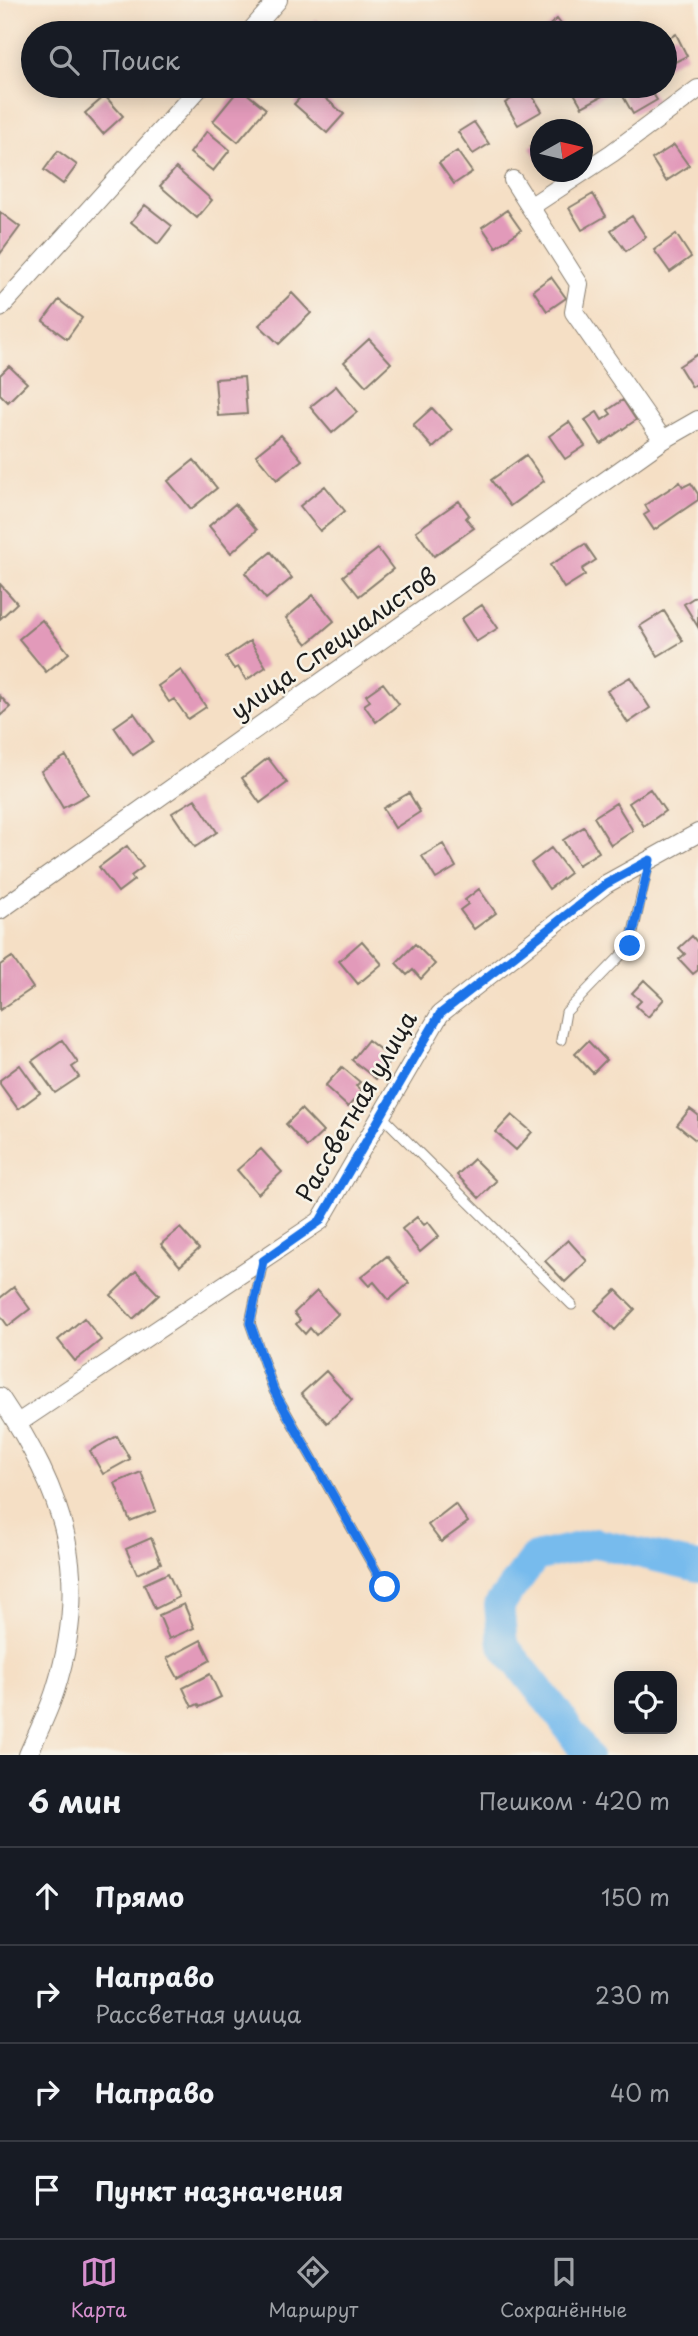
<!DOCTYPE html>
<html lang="ru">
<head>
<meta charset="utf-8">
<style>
	:root { --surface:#171b24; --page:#20242c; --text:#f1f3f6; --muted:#9ea1a6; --line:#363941; --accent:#d690ce }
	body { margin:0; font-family:"Playpen Sans",sans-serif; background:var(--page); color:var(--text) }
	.controls { position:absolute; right:21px; bottom:21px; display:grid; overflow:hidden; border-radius:14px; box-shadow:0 4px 18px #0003 }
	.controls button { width:63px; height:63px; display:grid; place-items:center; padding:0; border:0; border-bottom:2px solid var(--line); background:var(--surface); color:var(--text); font:35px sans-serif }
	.compass { position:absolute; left:530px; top:119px; width:63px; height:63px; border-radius:50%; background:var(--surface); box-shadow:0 4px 18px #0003; rotate:82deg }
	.stop { position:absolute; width:21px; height:21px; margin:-16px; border:5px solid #1a73e8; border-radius:50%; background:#fff }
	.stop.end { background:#1a73e8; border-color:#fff; box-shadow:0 2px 7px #0008 }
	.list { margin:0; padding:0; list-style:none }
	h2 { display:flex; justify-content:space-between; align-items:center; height:91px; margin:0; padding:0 28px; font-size:30px }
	h2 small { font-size:23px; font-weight:400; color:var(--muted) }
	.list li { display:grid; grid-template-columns:46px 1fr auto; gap:21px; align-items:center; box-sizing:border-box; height:98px; padding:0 28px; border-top:2px solid var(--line) }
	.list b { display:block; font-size:26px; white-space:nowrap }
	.list p { margin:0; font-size:23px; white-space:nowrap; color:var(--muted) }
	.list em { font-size:23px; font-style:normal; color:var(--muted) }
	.icon { flex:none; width:38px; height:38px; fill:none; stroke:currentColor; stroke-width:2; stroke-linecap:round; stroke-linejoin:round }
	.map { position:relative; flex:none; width:698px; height:1755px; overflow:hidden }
	.search { position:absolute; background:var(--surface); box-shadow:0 4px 18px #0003; left:21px; right:21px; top:21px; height:77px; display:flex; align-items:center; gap:18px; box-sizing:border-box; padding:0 24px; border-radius:38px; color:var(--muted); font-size:26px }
	.sheet { height:483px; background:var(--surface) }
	nav { display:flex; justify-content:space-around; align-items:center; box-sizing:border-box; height:98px; border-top:2px solid var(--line); background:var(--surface); font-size:19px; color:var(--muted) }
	nav a { display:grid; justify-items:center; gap:4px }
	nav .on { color:var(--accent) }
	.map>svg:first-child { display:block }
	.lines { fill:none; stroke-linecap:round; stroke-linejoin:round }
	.river { stroke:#77bbed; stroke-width:30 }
	.building { fill:#e29aba }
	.service-casing { stroke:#887e70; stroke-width:11 }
	.minor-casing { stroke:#887e70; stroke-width:20 }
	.service { stroke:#fff; stroke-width:9 }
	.minor { stroke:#fff; stroke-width:18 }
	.route { stroke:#1a73e8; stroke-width:9 }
	.labels { text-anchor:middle; stroke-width:5; stroke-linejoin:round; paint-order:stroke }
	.street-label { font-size:24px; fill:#1c1c1c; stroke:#f7f3e8 }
</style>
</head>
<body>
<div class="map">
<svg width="698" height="1755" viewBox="0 0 698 1755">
	<rect width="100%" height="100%" fill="#f7f3e8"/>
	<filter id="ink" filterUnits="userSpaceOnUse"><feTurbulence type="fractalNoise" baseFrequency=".0143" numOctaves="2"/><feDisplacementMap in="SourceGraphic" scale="14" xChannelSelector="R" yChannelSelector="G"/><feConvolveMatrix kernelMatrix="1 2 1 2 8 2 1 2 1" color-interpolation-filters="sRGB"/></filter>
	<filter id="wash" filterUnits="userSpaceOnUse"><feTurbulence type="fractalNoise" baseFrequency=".00686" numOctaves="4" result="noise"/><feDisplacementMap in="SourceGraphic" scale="28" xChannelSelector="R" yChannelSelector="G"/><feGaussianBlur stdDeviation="1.57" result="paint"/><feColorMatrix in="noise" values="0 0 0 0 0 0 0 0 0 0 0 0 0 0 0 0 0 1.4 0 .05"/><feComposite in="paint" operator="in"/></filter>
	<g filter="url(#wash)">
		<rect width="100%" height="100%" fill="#f5dfc5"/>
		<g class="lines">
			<path class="river" d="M587,1755L557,1712L503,1645L499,1605L535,1557L596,1543L698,1567"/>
		</g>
		<g id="blocks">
			<path class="building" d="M316,19L329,33H301Z
				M557,19L568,33H540Z
				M676,34L687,56L665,67V40Z
				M311,86L344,114L327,133L294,104Z
				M570,86H602L606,94L582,107Z
				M629,86H648L657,100L633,114L620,91Z
				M240,88L266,109L238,142L213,121Z
				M528,89L542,111L518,125L505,103Z
				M105,96L123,116L103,134L85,113Z
				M474,122L489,144L473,154L458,132Z
				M207,131L230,150L213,171L190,153Z
				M540,140V164L530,147Z
				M674,145L689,166L666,181L652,159Z
				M58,151L77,165L63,184L44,170Z
				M457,151L472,172L454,184L439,163Z
				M176,168L212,200L197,218L160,186Z
				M593,194L606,216L582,230L569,208Z
				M145,205L172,226L158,244L131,222Z
				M507,210L521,230L496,247L482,227Z
				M0,212L20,227L0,254Z
				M632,216L646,237L626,251L611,230Z
				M676,234L691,257L670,272L654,250Z
				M551,277L566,298L547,311L533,290Z
				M292,293L311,313L279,344L259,325Z
				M59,300L82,318L67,339L43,321Z
				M369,339L391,363L366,386L344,362Z
				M698,354V383L692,387L679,366Z
				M9,366L27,383L8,402L0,394V375Z
				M244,377L247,414L218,416L215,379Z
				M336,386L357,412L332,433L310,407Z
				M623,400L636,420L601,444L585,420L597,412L602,420L611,414L608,410Z
				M432,408L452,430L433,448L413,425Z
				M569,422L585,446L565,459L549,436Z
				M281,435L302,460L277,480L256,455Z
				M526,455L544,481L510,506L491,480Z
				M194,460L217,488L191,509L168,481Z
				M680,482L683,487L691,483L698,494V500L654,530L644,515L649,512L645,505Z
				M325,486L345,511L320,531L300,506Z
				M459,501L469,515L466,518L474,528L434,556L416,531Z
				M235,504L257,530L231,553L209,526Z
				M585,544L596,560L582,569L585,575L564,588L550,565Z
				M378,549L393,569L359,596L343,576Z
				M271,552L292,578L266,599L245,573Z
				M0,584L17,603L0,619Z
				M313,595L334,621L307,644L286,618Z
				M698,595V627L684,604Z
				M482,605L498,628L476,642L461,619Z
				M664,611L683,641L658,656L640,626Z
				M42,620L69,653L46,672L19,639Z
				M250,641L266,667L246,680L238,667L234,669L226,657Z
				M181,670L206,707L188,719L174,699L169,702L158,686Z
				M630,677L650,708L628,723L607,691Z
				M383,683L399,704L376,722L364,705L370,701L366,695Z
				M0,696L10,707L0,716Z
				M134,713L153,741L133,755L114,727Z
				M66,756L88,794L63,808L41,771Z
				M268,758L287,783L260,803L242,778Z
				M650,789L665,811L644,826L629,803Z
				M409,793L420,812L395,828L383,808Z
				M195,799L217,832L195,847L172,813Z
				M616,803L633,831L611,845L594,817Z
				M584,827L599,852L578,865L563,840Z
				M443,844L456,867L436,879L422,856Z
				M127,846L143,867L131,876L134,880L118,892L99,867Z
				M551,848L570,873L549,889L531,863Z
				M479,889L496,913L474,929L460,910L468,904L465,900Z
				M692,936L698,943V970L693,974L679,959L685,954L679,948Z
				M362,941L382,964L358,984L339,961Z
				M415,944L435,964L421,979L413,970L407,975L396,963Z
				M12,957L33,988L0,1010V965Z
				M644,980L664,999L648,1017L636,1006L641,1001L632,993Z
				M62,1040L78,1063L72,1067L79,1077L55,1093L32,1061Z
				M368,1040L392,1059L376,1079L352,1060Z
				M588,1041L606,1060L593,1073L575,1054Z
				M20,1065L40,1093L18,1109L0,1084V1080Z
				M342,1067L360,1082L356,1086L362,1091L348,1107L325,1086Z
				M301,1109L323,1132L307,1147L286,1124Z
				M690,1109L698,1115V1142L677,1125Z
				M512,1115L532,1132L516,1150L496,1132Z
				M261,1149L282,1172L258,1194L237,1170Z
				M474,1159L496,1181L479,1198L457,1175Z
				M417,1217L424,1225L428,1222L439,1236L420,1252L402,1229Z
				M180,1228L199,1249L180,1266L161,1244Z
				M568,1240L587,1261L565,1282L545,1261Z
				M387,1256L409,1283L389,1300L374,1282L369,1286L361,1277Z
				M136,1271L159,1295L133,1319L111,1295Z
				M14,1287L30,1309L8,1326L0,1315V1298Z
				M616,1290L635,1309L615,1330L595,1310Z
				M317,1291L338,1314L316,1335L310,1328L305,1334L296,1324L300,1320L294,1313Z
				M84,1318L101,1340L75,1361L58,1340Z
				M326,1371L352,1400L327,1423L301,1394Z
				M117,1436L130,1459L103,1474L90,1451Z
				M141,1472L156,1511L130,1521L115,1483Z
				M455,1504L468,1522L441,1542L428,1525Z
				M151,1538L161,1563L137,1574L126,1549Z
				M168,1573L179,1597L155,1609L144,1584Z
				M184,1604L194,1628L169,1639L159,1615Z
				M201,1640L211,1660L178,1678L167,1658Z
				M210,1674L221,1697L200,1707L198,1704L192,1707L183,1688Z"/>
		</g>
	</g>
	<g filter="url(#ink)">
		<use href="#blocks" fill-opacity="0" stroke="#887e70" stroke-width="2"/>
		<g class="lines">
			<g class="service-casing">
				<path id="service" d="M561,1040L566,1012L630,946L649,862
					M381,1115L572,1305
					M263,1261L250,1323L274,1391L385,1587"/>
			</g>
			<g class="minor-casing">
				<path id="minor" d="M249,33L278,0
					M513,180L579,284L574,312L663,440
					M530,207L612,153L698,89
					M0,308L201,86
					M0,910L663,440L698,420
					M0,1397C65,1494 92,1576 55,1691C48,1713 37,1734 28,1755
					M18,1423L320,1221L440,1014L606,884L698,833"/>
			</g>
			<use href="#service" class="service"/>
			<use href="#minor" class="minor"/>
		</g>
	</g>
	<g class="lines" filter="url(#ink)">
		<path class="route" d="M385,1587L274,1391L250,1323L263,1261L320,1221L440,1014L606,884L650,860L630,946"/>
	</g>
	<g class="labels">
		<g class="street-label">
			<text transform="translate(334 644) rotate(-35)" y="8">улица Специалистов</text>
			<text transform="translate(357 1107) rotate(-60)" y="8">Рассветная улица</text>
		</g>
	</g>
</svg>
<div class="controls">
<button><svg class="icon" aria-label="locate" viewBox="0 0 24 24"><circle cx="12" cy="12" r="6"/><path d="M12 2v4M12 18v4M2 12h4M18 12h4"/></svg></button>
</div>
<svg class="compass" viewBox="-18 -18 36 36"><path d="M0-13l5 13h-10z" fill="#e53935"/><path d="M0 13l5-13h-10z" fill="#9ea1a6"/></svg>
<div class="stop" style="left:385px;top:1587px"></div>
<div class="stop end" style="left:630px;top:946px"></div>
<div class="search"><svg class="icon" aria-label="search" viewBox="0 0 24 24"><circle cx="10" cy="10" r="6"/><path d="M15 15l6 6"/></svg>Поиск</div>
</div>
<section class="sheet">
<h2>6 мин<small>Пешком · 420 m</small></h2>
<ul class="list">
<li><svg class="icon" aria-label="ahead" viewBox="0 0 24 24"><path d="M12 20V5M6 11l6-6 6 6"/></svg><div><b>Прямо</b></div><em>150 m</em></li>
<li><svg class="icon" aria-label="right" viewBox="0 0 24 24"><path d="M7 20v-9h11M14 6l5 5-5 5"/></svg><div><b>Направо</b><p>Рассветная улица</p></div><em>230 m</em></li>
<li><svg class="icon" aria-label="right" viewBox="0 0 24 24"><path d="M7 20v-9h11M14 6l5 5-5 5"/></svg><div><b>Направо</b></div><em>40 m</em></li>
<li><svg class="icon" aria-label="arrive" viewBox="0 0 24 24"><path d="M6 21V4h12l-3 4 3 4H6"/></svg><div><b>Пункт назначения</b></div></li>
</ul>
</section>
<nav>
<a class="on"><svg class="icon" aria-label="map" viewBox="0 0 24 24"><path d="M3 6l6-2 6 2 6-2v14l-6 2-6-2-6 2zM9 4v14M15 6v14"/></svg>Карта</a>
<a><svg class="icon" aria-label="directions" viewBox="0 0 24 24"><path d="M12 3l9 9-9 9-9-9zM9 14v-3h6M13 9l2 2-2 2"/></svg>Маршрут</a>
<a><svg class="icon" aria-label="saved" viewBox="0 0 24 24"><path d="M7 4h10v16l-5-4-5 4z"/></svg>Сохранённые</a>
</nav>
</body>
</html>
